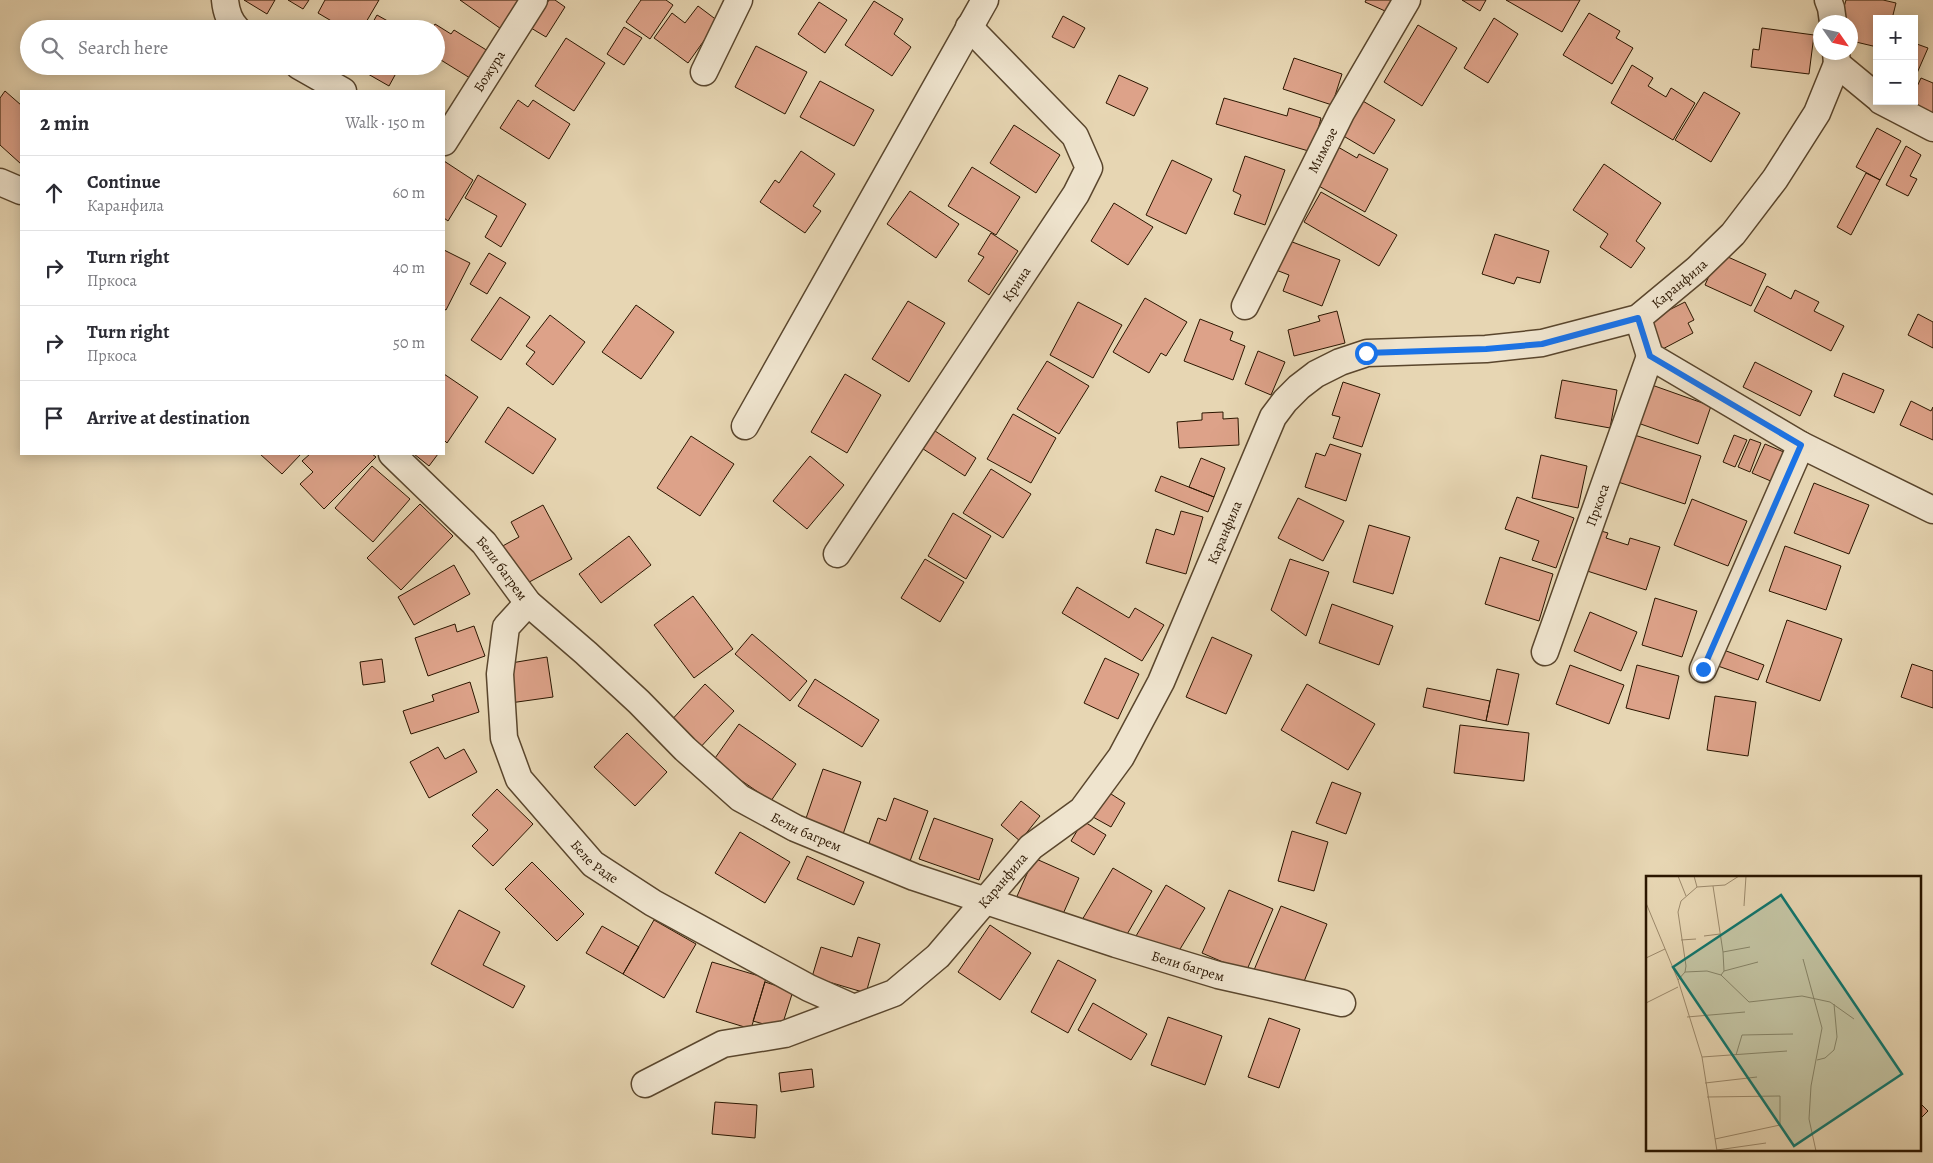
<!DOCTYPE html>
<html lang="en">
<head>
<meta charset="utf-8">
<style>
	:root { --surface:#fff; --page:#f7f7f7; --text:#2b2b33; --muted:#7c7c81; --line:#e1e1e2 }
	body { margin:0; font-family:Alegreya,serif; background:var(--page); color:var(--text) }
	.controls { position:absolute; right:15px; top:15px; display:grid; overflow:hidden; border-radius:0px; box-shadow:0 2px 12px #0003 }
	.controls button { width:45px; height:45px; display:grid; place-items:center; padding:0; border:0; border-bottom:1px solid var(--line); background:var(--surface); color:var(--text); font:25px sans-serif }
	.compass { position:absolute; left:1813px; top:15px; width:45px; height:45px; border-radius:50%; background:var(--surface); box-shadow:0 2px 12px #0003; rotate:124deg }
	.stop { position:absolute; width:15px; height:15px; margin:-11px; border:4px solid #1a73e8; border-radius:50%; background:#fff }
	.stop.end { background:#1a73e8; border-color:#fff; box-shadow:0 1px 5px #0008 }
	.list { margin:0; padding:0; list-style:none }
	h2 { display:flex; justify-content:space-between; align-items:center; height:65px; margin:0; padding:0 20px; font-size:21px }
	h2 small { font-size:16px; font-weight:400; color:var(--muted) }
	.list li { display:grid; grid-template-columns:32px 1fr auto; gap:15px; align-items:center; box-sizing:border-box; height:75px; padding:0 20px; border-top:1px solid var(--line) }
	.list b { display:block; font-size:19px; white-space:nowrap }
	.list p { margin:0; font-size:16px; white-space:nowrap; color:var(--muted) }
	.list em { font-size:16px; font-style:normal; color:var(--muted) }
	.icon { flex:none; width:28px; height:28px; fill:none; stroke:currentColor; stroke-width:2; stroke-linecap:round; stroke-linejoin:round }
	.map { position:relative; flex:none; width:1933px; height:1163px; overflow:hidden }
	.search { position:absolute; background:var(--surface); box-shadow:0 2px 12px #0003; left:20px; top:20px; width:425px; height:55px; display:flex; align-items:center; gap:12px; box-sizing:border-box; padding:0 18px; border-radius:28px; color:var(--muted); font-size:19px }
	.panel { position:absolute; background:var(--surface); box-shadow:0 2px 12px #0003; left:20px; top:90px; width:425px; height:365px; border-radius:0px }
	.map>svg:first-child { display:block }
	.building { fill:#dda289; stroke:#2b1600 }
	.lines { fill:none; stroke-linecap:round; stroke-linejoin:round }
	.minor-casing { stroke:#5a462d; stroke-width:29 }
	.minor { stroke:#efe4ce; stroke-width:26 }
	.route { stroke:#1a73e8; stroke-width:6 }
	.labels { text-anchor:middle; stroke-width:4; stroke-linejoin:round; paint-order:stroke }
	.street-label { font-size:14px; fill:#2b1600; stroke:#efe4ce }
	.inset-road { fill:none; stroke:#9c896b; stroke-width:1 }
	.view { fill:#0f766e; fill-opacity:0.15; stroke:#0f766e; stroke-width:2.5 }
	.inset-edge { fill:none; stroke:#2b1600; stroke-width:2.5 }
</style>
</head>
<body>
<div class="map">
<svg width="1933" height="1163" viewBox="0 0 1933 1163">
	<rect width="100%" height="100%" fill="#e7d6b3"/>
	<filter id="stains"><feTurbulence type="fractalNoise" baseFrequency=".004" numOctaves="4"/><feColorMatrix values="0 0 0 0 .2 0 0 0 0 .09 0 0 0 0 .02 0 0 0 .5 -.17"/></filter>
	<radialGradient id="worn" r=".72"><stop offset=".6" stop-color="#630" stop-opacity="0"/><stop offset="1" stop-color="#630" stop-opacity=".3"/></radialGradient>
	<path class="building" d="M244,0H275L267,14Z
		M288,0H309L303,9Z
		M325,0H379L362,29H345L318,13Z
		M460,0H524L504,31Z
		M549,0H555L565,7L546,37L531,28Z
		M641,0H666L673,5L650,39L626,22Z
		M1366,0H1401L1394,15L1365,2Z
		M1462,0H1486L1480,11Z
		M1506,0H1580L1562,32Z
		M1846,0H1883L1896,3L1892,19H1877V47L1856,42L1857,38L1850,36V22H1840Z
		M874,1L903,19L894,34L911,47L892,76L845,45Z
		M819,2L847,20L825,53L798,34Z
		M698,6L718,21L688,63L654,38L672,13L685,23Z
		M1589,13L1620,31L1616,38L1633,48L1612,84L1563,55Z
		M377,15L402,29H369Z
		M1063,16L1085,28L1074,48L1052,37Z
		M1494,18L1518,34L1488,83L1464,68Z
		M435,24L451,34L454,30L488,51L470,78L436,57V29H432Z
		M1418,25L1457,48L1422,106L1384,82Z
		M624,27L642,38L624,65L607,54Z
		M1762,28L1814,35L1809,74L1751,67L1753,49L1759,50Z
		M566,38L605,63L574,111L535,86Z
		M1914,43L1928,48L1914,80Z
		M756,46L807,72L785,114L735,87Z
		M1294,58L1342,74L1332,105L1283,89Z
		M1632,65L1653,78L1648,86L1666,97L1671,88L1695,103L1673,140L1611,103Z
		M354,66H400L389,86Z
		M1119,75L1148,88L1134,116L1106,103Z
		M1921,78L1933,83V118L1908,107L1911,101H1914V93Z
		M820,81L874,110L854,146L800,117Z
		M5,91L21,105V164L0,145V98Z
		M1704,92L1740,113L1711,162L1675,140Z
		M1356,97L1395,120L1374,154L1335,131Z
		M1224,98L1287,116L1289,108L1321,118L1312,152L1216,124Z
		M518,100L528,107L533,100L570,124L549,159L500,128Z
		M1014,125L1060,155L1036,193L990,163Z
		M1877,128L1901,141L1880,180L1856,167Z
		M1906,146L1921,155L1910,176L1917,179L1908,196L1886,185Z
		M1338,147L1357,158L1359,154L1388,169L1365,212L1317,185Z
		M801,151L835,174L813,206L821,211L805,233L760,202L775,180L779,183Z
		M1245,156L1285,170L1265,225L1234,214L1241,195L1233,191Z
		M1172,160L1212,179L1186,234L1146,215Z
		M444,161L473,180L448,221L444,218Z
		M1604,164L1661,203L1636,241L1645,248L1631,268L1600,247L1608,234L1573,210Z
		M972,167L1020,197L996,235L948,206Z
		M1866,173L1880,180L1851,235L1837,227Z
		M478,175L526,204L501,247L485,237L497,216L465,198Z
		M910,191L959,224L936,258L887,224Z
		M1321,192L1397,235L1379,266L1304,222Z
		M1114,203L1153,227L1128,265L1091,241Z
		M991,233L1018,251L989,295L968,281L984,257L978,254Z
		M1495,234L1549,251L1540,283L1517,277L1514,284L1482,274Z
		M1287,240L1340,260L1322,306L1283,291L1289,275L1276,270Z
		M444,250L470,263L446,310L444,309Z
		M489,253L506,263L487,294L470,284Z
		M1719,253L1766,274L1751,306L1705,285Z
		M1767,286L1791,299L1795,290L1819,302L1814,311L1844,326L1831,351L1754,311Z
		M500,297L530,317L501,360L471,340Z
		M1145,298L1187,322L1166,356L1161,353L1149,373L1113,352Z
		M908,301L945,323L909,382L872,359Z
		M1078,302L1122,325L1093,378L1050,355Z
		M1685,302L1694,320L1688,323L1693,333L1657,352L1643,323Z
		M636,305L674,332L641,379L602,352Z
		M1337,311L1345,343L1294,356L1288,330L1320,321L1318,316Z
		M1918,314L1933,322V348L1908,335Z
		M550,315L585,342L553,385L526,364L535,352L526,346Z
		M1200,319L1233,332L1230,340L1245,346L1233,380L1184,361Z
		M1258,351L1285,362L1271,395L1245,384Z
		M1047,361L1089,386L1059,434L1017,409Z
		M1755,362L1812,391L1800,416L1743,387Z
		M1843,373L1884,390L1874,413L1834,396Z
		M444,374L478,397L447,443L444,440Z
		M845,374L881,395L847,453L811,432Z
		M1562,380L1617,390L1610,428L1555,418Z
		M1343,382L1380,394L1362,447L1333,438L1340,417L1332,415Z
		M1649,384L1711,406L1698,444L1635,422Z
		M1911,401L1931,411L1933,407V440L1900,425Z
		M508,407L556,439L533,474L485,442Z
		M1223,412V419L1238,418L1239,445L1179,448L1177,422L1202,420V413Z
		M1013,414L1056,438L1031,483L987,459Z
		M929,427L976,458L965,476L917,445Z
		M1628,433L1701,456L1685,504L1612,480Z
		M1734,435L1747,440L1735,467L1723,462Z
		M691,436L734,464L700,516L657,488Z
		M1750,439L1761,443L1750,472L1738,467Z
		M1330,444L1361,454L1346,501L1305,487L1316,453L1325,456Z
		M1765,444L1786,453L1773,482L1752,473Z
		M260,454H301L282,474Z
		M310,454H372L376,457L324,509L300,484L313,472L302,461Z
		M414,454H438L429,466Z
		M1541,455L1587,466L1578,508L1532,498Z
		M810,456L844,485L807,529L773,501Z
		M1201,458L1225,468L1214,497L1189,487Z
		M372,466L410,499L373,542L335,508Z
		M991,469L1031,494L1003,538L963,513Z
		M1161,476L1214,497L1208,512L1155,491Z
		M1814,483L1869,505L1849,554L1794,533Z
		M1517,497L1574,518L1556,568L1532,560L1539,541L1505,529Z
		M1298,498L1344,521L1323,561L1278,538Z
		M1692,499L1747,521L1728,566L1674,545Z
		M420,504L453,536L401,590L367,558Z
		M543,505L572,559L520,587L499,548L519,537L511,522Z
		M1181,511L1203,517L1186,574L1146,563L1156,529L1174,535Z
		M953,513L991,536L966,579L928,556Z
		M1369,525L1410,537L1393,594L1353,582Z
		M1594,529L1608,533L1606,538L1628,545L1630,538L1660,547L1646,590L1581,569Z
		M629,536L651,565L601,603L579,574Z
		M1785,546L1841,566L1826,610L1769,591Z
		M1500,557L1553,574L1539,621L1485,604Z
		M925,559L964,582L940,622L901,598Z
		M1290,559L1329,572L1306,636L1271,610Z
		M454,565L470,594L414,625L398,597Z
		M1077,587L1129,618L1135,608L1164,625L1142,661L1062,613Z
		M693,596L733,649L694,678L654,625Z
		M1655,598L1697,611L1682,657L1642,645Z
		M1332,604L1393,626L1379,665L1319,643Z
		M1590,612L1637,632L1621,671L1574,651Z
		M1787,620L1842,639L1820,701L1766,682Z
		M455,624L457,632L474,626L485,656L428,676L415,638Z
		M752,634L807,681L790,701L735,654Z
		M1212,637L1252,655L1226,714L1186,697Z
		M1721,649L1764,665L1758,680L1715,665Z
		M547,657L553,697L510,703L505,664Z
		M1105,658L1139,674L1118,719L1084,703Z
		M382,659L385,682L363,685L360,662Z
		M1912,664L1933,671V708L1901,697Z
		M1570,665L1624,685L1609,724L1556,704Z
		M1637,665L1679,676L1669,719L1626,708Z
		M1497,669L1519,674L1508,725L1486,721Z
		M815,679L879,720L862,747L798,706Z
		M470,682L479,712L411,734L403,711L434,701L432,695Z
		M705,684L734,711L697,751L667,725Z
		M1307,684L1375,724L1348,770L1281,730Z
		M1427,688L1490,701L1486,721L1423,707Z
		M1715,696L1756,702L1748,756L1707,750Z
		M739,724L796,764L771,801L713,761Z
		M1460,725L1529,733L1524,781L1454,773Z
		M627,733L667,772L635,806L594,767Z
		M438,747L445,759L464,749L477,772L429,798L410,762Z
		M823,769L861,782L841,840L803,827Z
		M1332,782L1361,793L1346,834L1316,823Z
		M497,789L533,824L493,866L472,846L488,830L472,815Z
		M1108,792L1125,803L1111,827L1093,817Z
		M894,798L928,811L909,864L867,849L878,818L886,821Z
		M1021,801L1040,816L1020,841L1001,825Z
		M934,818L993,839L979,880L919,859Z
		M1083,821L1106,835L1094,855L1071,841Z
		M1292,831L1328,842L1314,891L1278,881Z
		M740,832L790,862L765,903L715,873Z
		M807,856L864,882L854,905L797,879Z
		M1034,858L1079,878L1059,923L1014,903Z
		M532,862L584,914L557,941L505,889Z
		M1113,868L1152,891L1122,943L1082,920Z
		M1166,885L1205,908L1174,959L1136,936Z
		M1229,890L1273,909L1246,972L1202,953Z
		M1281,906L1327,924L1301,989L1254,970Z
		M459,910L500,932L483,965L525,986L513,1008L431,964Z
		M654,920L696,944L664,998L623,974Z
		M990,925L1031,953L1000,1000L958,972Z
		M602,926L639,947L623,974L586,953Z
		M858,937L880,944L866,993L812,977L821,947L852,957Z
		M1058,960L1096,980L1068,1033L1031,1012Z
		M712,962L766,978L751,1029L696,1012Z
		M765,982L793,991L781,1029L753,1021Z
		M1093,1003L1147,1034L1131,1060L1078,1030Z
		M1168,1017L1222,1036L1205,1085L1151,1065Z
		M1269,1018L1300,1029L1279,1088L1248,1077Z
		M812,1069L814,1087L781,1092L779,1073Z
		M715,1102L757,1105L755,1138L712,1134Z
		M1919,1102L1928,1111L1919,1120Z"/>
	<g class="lines">
		<g class="minor-casing">
			<g id="minor">
				<path d="M225,0C226,11 229,21 237,29"/>
				<path d="M1828,0L1831,8L1833,22"/>
				<path d="M1836,52L1837,64L1877,97"/>
				<path d="M299,66L343,91"/>
				<path d="M704,72L739,0"/>
				<path d="M1881,101L1933,128"/>
				<path id="s1" d="M444,142L534,0"/>
				<path d="M0,182L21,191"/>
				<path id="s2" d="M1245,306L1341,113L1407,0"/>
				<path d="M1638,318L1650,356L1801,445L1933,510"/>
				<path d="M745,426L985,0"/>
				<path id="s3" d="M392,454L484,543L528,603L586,653L639,702L685,749L740,798L795,828L914,877L1116,944L1218,975L1342,1003"/>
				<path id="s4" d="M837,554L1076,194L1089,168L1075,136L969,27"/>
				<path id="s5" d="M528,603L506,627L500,674L504,738L519,779L593,864L653,903L809,988L854,1008"/>
				<path id="s6" d="M1545,652L1650,356"/>
				<path d="M1703,669L1801,445"/>
				<path id="s7" d="M645,1084L723,1044L785,1034L894,993L938,956L1031,847L1082,810L1121,757L1161,682L1273,417L1285,401L1299,387L1316,374L1340,362L1367,353L1486,349L1542,343L1638,318L1697,269L1733,234L1775,179L1817,113L1837,64"/>
			</g>
		</g>
		<use href="#minor" class="minor"/>
	</g>
	<g class="lines">
		<path class="route" d="M1366,353L1486,349L1542,344L1638,318L1650,356L1801,445L1703,669"/>
	</g>
	<g class="labels">
		<g class="street-label">
			<text dy="5" stroke="none"><textPath href="#s1" startOffset="84">Божура</textPath></text>
			<text dy="5" stroke="none"><textPath href="#s2" startOffset="174">Мимозе</textPath></text>
			<text dy="5" stroke="none"><textPath href="#s7" startOffset="1414">Каранфила</textPath></text>
			<text dy="5" stroke="none"><textPath href="#s4" startOffset="324">Крина</textPath></text>
			<text dy="5" stroke="none"><textPath href="#s6" startOffset="156">Пркоса</textPath></text>
			<text dy="5" stroke="none"><textPath href="#s7" startOffset="844">Каранфила</textPath></text>
			<text dy="5" stroke="none"><textPath href="#s3" startOffset="159">Бели багрем</textPath></text>
			<text dy="5" stroke="none"><textPath href="#s3" startOffset="565">Бели багрем</textPath></text>
			<text dy="5" stroke="none"><textPath href="#s5" startOffset="300">Беле Раде</textPath></text>
			<text dy="5" stroke="none"><textPath href="#s7" startOffset="424">Каранфила</textPath></text>
			<text dy="5" stroke="none"><textPath href="#s3" startOffset="970">Бели багрем</textPath></text>
		</g>
	</g>
	<g transform="translate(1646 876)">
		<rect width="275" height="275" fill="#e7d6b3"/>
		<path class="inset-road" d="M32,0L40,20M48,0L51,11L35,25L32,36L40,90L39,96L32,104L56,181L71,275M67,10L77,76L78,95L75,99M51,11L79,9L93,0M0,27L32,104M98,30L100,0M58,60L74,58M35,64L50,63M77,76L104,71M0,82L19,73M157,83L176,152L165,210L163,243L170,275M78,95L112,86M39,96L61,95L75,99L103,126L156,120L184,126L208,143M0,127L32,111M41,141L99,136M90,179L96,159L147,158M56,181L141,175M171,184L179,182L188,174L191,161L188,128M59,207L111,201M61,221L134,220V249L69,263M71,274L120,267"/>
		<path class="view" d="M135,19L256,198L148,270L27,91Z"/>
		<rect width="275" height="275" class="inset-edge"/>
	</g>
	<rect width="100%" height="100%" filter="url(#stains)"/>
	<rect width="100%" height="100%" fill="url(#worn)"/>
</svg>
<div class="controls">
<button>+</button>
<button>−</button>
</div>
<svg class="compass" viewBox="-18 -18 36 36"><path d="M0-13l5 13h-10z" fill="#e53935"/><path d="M0 13l5-13h-10z" fill="#7c7c81"/></svg>
<div class="stop" style="left:1366px;top:353px"></div>
<div class="stop end" style="left:1703px;top:669px"></div>
<div class="search"><svg class="icon" aria-label="search" viewBox="0 0 24 24"><circle cx="10" cy="10" r="6"/><path d="M15 15l6 6"/></svg>Search here</div>
<section class="panel">
<h2>2 min<small>Walk · 150 m</small></h2>
<ul class="list">
<li><svg class="icon" aria-label="ahead" viewBox="0 0 24 24"><path d="M12 20V5M6 11l6-6 6 6"/></svg><div><b>Continue</b><p>Каранфила</p></div><em>60 m</em></li>
<li><svg class="icon" aria-label="right" viewBox="0 0 24 24"><path d="M7 20v-9h11M14 6l5 5-5 5"/></svg><div><b>Turn right</b><p>Пркоса</p></div><em>40 m</em></li>
<li><svg class="icon" aria-label="right" viewBox="0 0 24 24"><path d="M7 20v-9h11M14 6l5 5-5 5"/></svg><div><b>Turn right</b><p>Пркоса</p></div><em>50 m</em></li>
<li><svg class="icon" aria-label="arrive" viewBox="0 0 24 24"><path d="M6 21V4h12l-3 4 3 4H6"/></svg><div><b>Arrive at destination</b></div></li>
</ul>
</section>
</div>
</body>
</html>
